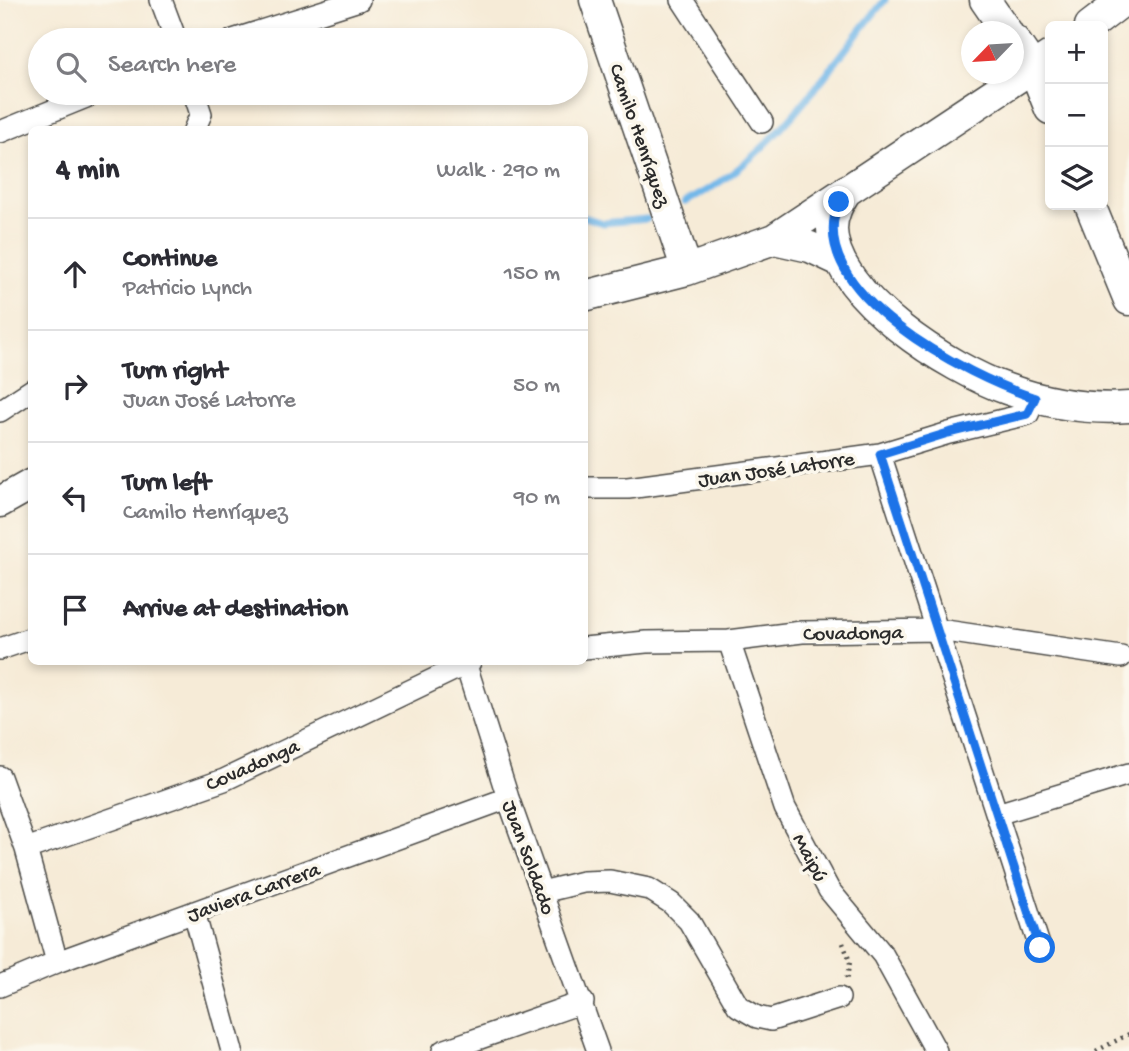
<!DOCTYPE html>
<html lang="en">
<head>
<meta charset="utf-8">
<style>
	:root { --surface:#fff; --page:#f7f7f7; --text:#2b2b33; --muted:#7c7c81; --line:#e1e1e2 }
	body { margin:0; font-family:"Gochi Hand",sans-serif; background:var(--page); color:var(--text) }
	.controls { position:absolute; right:21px; top:21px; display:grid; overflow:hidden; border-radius:10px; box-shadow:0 4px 10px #0003 }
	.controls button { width:63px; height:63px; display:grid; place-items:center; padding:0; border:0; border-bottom:2px solid var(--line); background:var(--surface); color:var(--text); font:35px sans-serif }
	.compass { position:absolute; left:961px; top:21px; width:63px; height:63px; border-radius:50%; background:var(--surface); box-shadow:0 4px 10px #0003; rotate:245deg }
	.stop { position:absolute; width:21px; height:21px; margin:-16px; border:5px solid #1a73e8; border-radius:50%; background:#fff }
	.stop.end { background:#1a73e8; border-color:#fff; box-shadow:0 2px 7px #0008 }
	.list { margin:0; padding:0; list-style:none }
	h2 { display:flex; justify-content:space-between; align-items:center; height:91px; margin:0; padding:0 28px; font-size:30px }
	h2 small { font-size:23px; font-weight:400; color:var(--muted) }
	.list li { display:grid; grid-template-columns:46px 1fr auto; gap:21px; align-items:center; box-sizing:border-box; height:112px; padding:0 28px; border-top:2px solid var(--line) }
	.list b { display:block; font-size:26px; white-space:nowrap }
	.list p { margin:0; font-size:23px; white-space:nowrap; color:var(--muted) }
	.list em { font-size:23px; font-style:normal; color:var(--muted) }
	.icon { flex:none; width:38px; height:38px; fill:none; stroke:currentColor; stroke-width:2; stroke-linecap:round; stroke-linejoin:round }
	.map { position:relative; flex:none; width:1129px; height:1051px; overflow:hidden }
	.search { position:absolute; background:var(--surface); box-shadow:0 4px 10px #0003; left:28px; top:28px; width:560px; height:77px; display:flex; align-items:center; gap:18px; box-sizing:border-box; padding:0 24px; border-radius:38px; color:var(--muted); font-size:26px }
	.panel { position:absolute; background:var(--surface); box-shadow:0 4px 10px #0003; left:28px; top:126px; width:560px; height:539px; border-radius:10px }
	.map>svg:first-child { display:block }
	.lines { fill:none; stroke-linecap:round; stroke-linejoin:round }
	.stream { stroke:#72b7e9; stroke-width:7 }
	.street-casing { stroke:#494845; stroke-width:24 }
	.secondary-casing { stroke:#494845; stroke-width:33 }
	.path { stroke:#494845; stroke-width:4.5; stroke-dasharray:2 5; stroke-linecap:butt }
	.street { stroke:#fff; stroke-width:21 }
	.secondary { stroke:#fff; stroke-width:30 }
	.route { stroke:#1a73e8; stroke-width:9 }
	.labels { text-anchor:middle; stroke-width:7; stroke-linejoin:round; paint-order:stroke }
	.street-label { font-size:21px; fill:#2b2b2b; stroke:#fbf7ec }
</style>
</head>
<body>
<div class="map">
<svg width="1129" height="1051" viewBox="0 0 1129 1051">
	<rect width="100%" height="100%" fill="#fbf7ec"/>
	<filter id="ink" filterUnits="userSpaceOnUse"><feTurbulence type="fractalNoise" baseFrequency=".0143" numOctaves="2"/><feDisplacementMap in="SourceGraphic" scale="14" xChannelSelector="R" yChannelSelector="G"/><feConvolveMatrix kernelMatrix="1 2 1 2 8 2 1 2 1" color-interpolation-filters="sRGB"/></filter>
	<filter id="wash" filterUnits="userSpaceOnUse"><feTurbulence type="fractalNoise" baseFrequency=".00686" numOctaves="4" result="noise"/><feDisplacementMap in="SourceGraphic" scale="28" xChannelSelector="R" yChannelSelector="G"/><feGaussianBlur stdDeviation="1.57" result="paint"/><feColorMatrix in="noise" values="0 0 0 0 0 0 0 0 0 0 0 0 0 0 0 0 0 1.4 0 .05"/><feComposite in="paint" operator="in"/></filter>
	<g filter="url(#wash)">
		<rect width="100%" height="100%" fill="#f6ebd7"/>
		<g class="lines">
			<path class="stream" d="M685,202C772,162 825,71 885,0
				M584,217L603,223L647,219"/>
		</g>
	</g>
	<g filter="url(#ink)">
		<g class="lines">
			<g class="street-casing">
				<path id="street" d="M161,0L176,40
					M682,0L762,122
					M233,40L359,0
					M194,93L201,114L194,130
					M0,132L96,93
					M0,411L32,390
					M880,454L1040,948
					M584,488H628L880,454L949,433L1028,414L1035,398
					M729,641L785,808L829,890L883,955L936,1051
					M584,648L646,642L729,641L802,632L939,630L1121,657
					M0,649L32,638
					M465,662L508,798L598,1051
					M0,777L26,849L57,962
					M997,814L1129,774
					M26,849L224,780L470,662
					M542,892L583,882L610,881L649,889L671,903L689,921L738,1006L757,1017L771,1020L839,998
					M194,912L232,1051
					M0,986L57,962L508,798
					M443,1051L583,1002"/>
			</g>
			<g class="secondary-casing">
				<path id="secondary" d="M595,0L687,270
					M985,0L1007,32
					M1090,26L1124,0
					M1014,40L1034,69L1050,109
					M847,190C839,202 832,214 832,229C833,296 951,370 1007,389C1046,403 1088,410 1129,407
					M1090,205L1129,300
					M774,239L810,247L840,261
					M584,296L687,270L774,239L1050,56
					M0,502L32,484"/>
			</g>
			<path class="path" d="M843,943L850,962L846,981
				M1096,1051L1129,1034"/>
			<use href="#street" class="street"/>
			<use href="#secondary" class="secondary"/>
		</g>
	</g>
	<g class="lines" filter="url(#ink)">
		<path class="route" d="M839,202C800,292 969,377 1035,398L1027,414L948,433L880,454L1040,948"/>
	</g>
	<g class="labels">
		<g class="street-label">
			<text transform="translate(641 135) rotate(71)" y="7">Camilo Henríquez</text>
			<text transform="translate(776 468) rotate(-8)" y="7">Juan José Latorre</text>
			<text transform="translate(853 632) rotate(-1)" y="7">Covadonga</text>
			<text transform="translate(252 764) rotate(-24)" y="7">Covadonga</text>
			<text transform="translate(530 857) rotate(70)" y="7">Juan Soldado</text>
			<text transform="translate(811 857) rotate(62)" y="7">Maipú</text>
			<text transform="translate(253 891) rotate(-20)" y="7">Javiera Carrera</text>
		</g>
	</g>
</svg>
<div class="controls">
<button>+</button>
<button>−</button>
<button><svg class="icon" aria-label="layers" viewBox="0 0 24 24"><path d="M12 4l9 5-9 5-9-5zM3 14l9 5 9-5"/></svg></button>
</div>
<svg class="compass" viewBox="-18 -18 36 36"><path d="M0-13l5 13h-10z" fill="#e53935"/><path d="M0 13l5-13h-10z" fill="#7c7c81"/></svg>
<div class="stop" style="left:1040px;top:948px"></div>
<div class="stop end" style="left:839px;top:202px"></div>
<div class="search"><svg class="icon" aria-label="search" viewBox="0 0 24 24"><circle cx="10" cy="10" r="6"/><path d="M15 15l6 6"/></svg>Search here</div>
<section class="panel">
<h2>4 min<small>Walk · 290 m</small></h2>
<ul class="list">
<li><svg class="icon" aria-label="ahead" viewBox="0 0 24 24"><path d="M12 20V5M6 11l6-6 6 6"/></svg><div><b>Continue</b><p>Patricio Lynch</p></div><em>150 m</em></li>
<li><svg class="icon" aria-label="right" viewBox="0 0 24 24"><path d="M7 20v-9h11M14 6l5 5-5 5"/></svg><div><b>Turn right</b><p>Juan José Latorre</p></div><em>50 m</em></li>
<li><svg class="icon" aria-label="left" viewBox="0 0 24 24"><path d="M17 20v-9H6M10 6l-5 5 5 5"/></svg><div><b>Turn left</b><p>Camilo Henríquez</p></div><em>90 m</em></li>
<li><svg class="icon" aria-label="arrive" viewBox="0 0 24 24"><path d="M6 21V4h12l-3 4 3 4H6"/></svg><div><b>Arrive at destination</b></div></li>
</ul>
</section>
</div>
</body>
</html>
